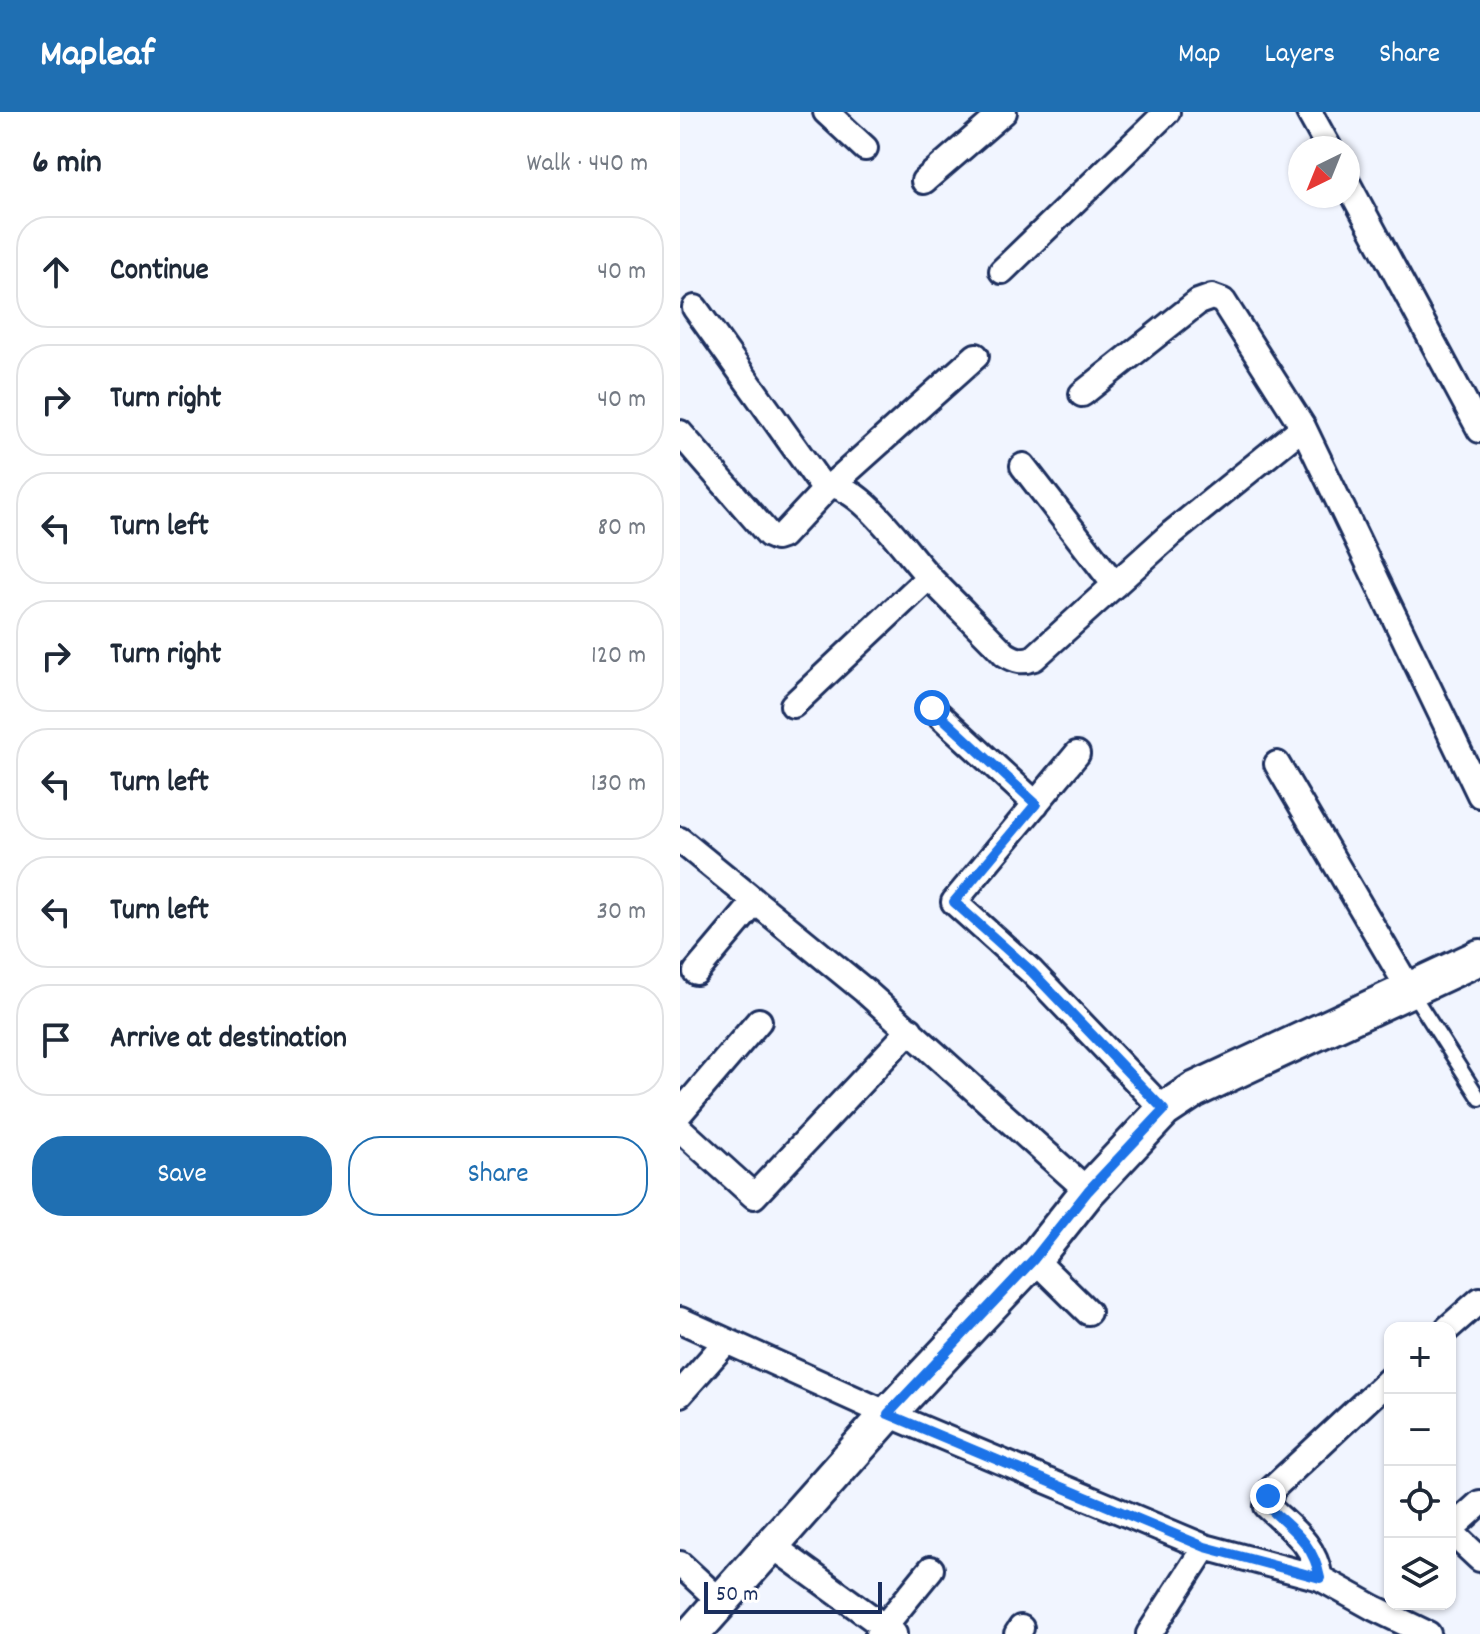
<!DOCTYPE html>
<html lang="en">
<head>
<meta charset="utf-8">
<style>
	:root { --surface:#fff; --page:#f2f2f3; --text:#1f2937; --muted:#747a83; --line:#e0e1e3; --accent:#1f6fb2 }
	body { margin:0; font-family:Dekko,sans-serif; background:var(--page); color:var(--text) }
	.controls { position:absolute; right:24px; bottom:24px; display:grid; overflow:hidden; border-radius:16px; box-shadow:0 2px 6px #0004 }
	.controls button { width:72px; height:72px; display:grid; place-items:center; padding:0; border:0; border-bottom:2px solid var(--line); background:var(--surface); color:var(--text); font:40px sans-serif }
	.compass { position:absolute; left:608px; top:24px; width:72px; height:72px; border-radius:50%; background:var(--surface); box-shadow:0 2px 6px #0004; rotate:223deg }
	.scale { position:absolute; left:24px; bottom:20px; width:178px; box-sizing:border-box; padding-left:8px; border:4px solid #1b2f5e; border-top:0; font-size:22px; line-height:28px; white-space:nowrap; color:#1b2f5e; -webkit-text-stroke:6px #fff; paint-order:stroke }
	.stop { position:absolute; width:24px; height:24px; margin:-18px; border:6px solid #1a73e8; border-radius:50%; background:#fff }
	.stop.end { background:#1a73e8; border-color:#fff; box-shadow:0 2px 8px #0008 }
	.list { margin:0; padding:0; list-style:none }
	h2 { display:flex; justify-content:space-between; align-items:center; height:104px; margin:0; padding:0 32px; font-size:34px }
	h2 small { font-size:26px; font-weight:400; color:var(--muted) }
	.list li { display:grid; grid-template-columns:52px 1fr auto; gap:24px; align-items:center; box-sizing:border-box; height:112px; margin:0 16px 16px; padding:0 16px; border:2px solid var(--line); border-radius:32px }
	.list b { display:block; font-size:30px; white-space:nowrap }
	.list em { font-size:26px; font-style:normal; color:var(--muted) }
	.actions { display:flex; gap:16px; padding:24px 32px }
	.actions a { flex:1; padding:18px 0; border:2px solid var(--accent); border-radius:32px; text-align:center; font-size:28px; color:var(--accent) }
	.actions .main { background:var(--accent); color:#fff }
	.icon { flex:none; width:44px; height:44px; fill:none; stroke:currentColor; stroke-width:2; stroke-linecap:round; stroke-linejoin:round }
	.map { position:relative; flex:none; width:800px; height:1522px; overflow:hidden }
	header { display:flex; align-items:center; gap:48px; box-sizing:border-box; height:112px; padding:0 40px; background:var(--accent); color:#fff }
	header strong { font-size:38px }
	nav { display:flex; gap:44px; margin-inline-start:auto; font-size:28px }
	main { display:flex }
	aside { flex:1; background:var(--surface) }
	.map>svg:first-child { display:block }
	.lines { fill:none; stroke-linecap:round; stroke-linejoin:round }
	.lane-casing { stroke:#1b2f5e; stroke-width:18 }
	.street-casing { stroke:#1b2f5e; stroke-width:30 }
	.secondary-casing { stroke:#1b2f5e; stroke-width:40 }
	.lane { stroke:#fff; stroke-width:12 }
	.street { stroke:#fff; stroke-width:24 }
	.secondary { stroke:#fff; stroke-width:34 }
	.route { stroke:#1a73e8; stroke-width:10 }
</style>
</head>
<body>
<header>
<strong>Mapleaf</strong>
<nav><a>Map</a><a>Layers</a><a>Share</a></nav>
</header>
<main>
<aside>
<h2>6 min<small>Walk · 440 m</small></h2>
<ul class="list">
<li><svg class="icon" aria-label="ahead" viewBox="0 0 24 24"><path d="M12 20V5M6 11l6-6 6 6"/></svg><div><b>Continue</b></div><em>40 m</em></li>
<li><svg class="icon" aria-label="right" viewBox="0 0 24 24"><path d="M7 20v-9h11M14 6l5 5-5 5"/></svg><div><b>Turn right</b></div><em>40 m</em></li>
<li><svg class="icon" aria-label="left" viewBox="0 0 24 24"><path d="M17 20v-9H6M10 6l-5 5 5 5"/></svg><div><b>Turn left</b></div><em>80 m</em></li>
<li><svg class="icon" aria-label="right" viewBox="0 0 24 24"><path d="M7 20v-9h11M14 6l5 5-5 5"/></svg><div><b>Turn right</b></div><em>120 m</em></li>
<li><svg class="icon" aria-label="left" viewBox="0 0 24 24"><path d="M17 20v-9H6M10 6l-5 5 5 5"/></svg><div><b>Turn left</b></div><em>130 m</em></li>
<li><svg class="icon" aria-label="left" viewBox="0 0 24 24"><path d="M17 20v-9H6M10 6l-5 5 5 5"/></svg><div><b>Turn left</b></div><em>30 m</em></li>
<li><svg class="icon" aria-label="arrive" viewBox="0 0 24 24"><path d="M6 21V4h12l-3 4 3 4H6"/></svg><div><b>Arrive at destination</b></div></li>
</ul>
<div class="actions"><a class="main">Save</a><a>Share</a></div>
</aside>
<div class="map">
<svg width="800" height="1522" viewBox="0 0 800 1522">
	<rect width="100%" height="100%" fill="#f1f5ff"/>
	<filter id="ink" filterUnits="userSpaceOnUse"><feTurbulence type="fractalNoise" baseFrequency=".0125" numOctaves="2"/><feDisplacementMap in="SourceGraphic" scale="16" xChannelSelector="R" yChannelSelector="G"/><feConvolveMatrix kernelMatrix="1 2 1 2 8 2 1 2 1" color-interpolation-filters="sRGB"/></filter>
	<g filter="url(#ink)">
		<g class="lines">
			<g class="lane-casing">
				<path id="lane" d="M731,879L800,987"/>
			</g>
			<g class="street-casing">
				<path id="street" d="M146,0L185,36
					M629,0L649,36
					M244,69L324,0
					M668,72L800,318
					M322,159L487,0
					M15,196L145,378
					M402,282L518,190L532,185L543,189L623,315L800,683
					M0,321L89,423L96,426L102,424L145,378L152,373C187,380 226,441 251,467C275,492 301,517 325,542C336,549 342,550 354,546L492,421L623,315
					M343,354L435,473
					M152,373L296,244
					M113,593L249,465
					M252,596L356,692
					M397,642L274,790L352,860L484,998
					M597,652L729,877
					M0,728L185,879L408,1079
					M16,860L75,790
					M0,1001L79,909
					M0,1017L74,1084L230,918
					M354,1147L408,1200
					M0,1208L208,1302L525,1435L640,1466L694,1496L748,1522
					M768,1216L800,1188
					M0,1282L46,1230
					M770,1418L800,1391
					M770,1419L800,1447
					M90,1432L214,1522
					M0,1452L41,1490
					M640,1466C633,1430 613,1419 587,1394L592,1377L710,1267
					M198,1522L251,1457
					M337,1522L341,1516
					M469,1522L525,1435"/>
			</g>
			<g class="secondary-casing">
				<path id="secondary" d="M12,1522L208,1302L354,1147L408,1079L484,998L514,978L800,845"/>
			</g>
			<use href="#lane" class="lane"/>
			<use href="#street" class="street"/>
			<use href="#secondary" class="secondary"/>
		</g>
	</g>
	<g class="lines" filter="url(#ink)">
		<path class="route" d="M252,596L356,692L274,790L352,860L484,998L408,1079L354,1147L208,1302L525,1435L640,1466C633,1430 613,1419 587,1394L588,1384"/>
	</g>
</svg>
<div class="controls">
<button>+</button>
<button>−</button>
<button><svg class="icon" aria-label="locate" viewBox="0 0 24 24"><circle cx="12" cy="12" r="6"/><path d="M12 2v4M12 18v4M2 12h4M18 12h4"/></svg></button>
<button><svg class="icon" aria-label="layers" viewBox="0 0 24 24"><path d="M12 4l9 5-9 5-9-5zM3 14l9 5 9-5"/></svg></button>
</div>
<svg class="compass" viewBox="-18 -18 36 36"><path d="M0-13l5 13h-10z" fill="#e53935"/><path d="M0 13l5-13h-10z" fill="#747a83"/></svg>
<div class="scale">50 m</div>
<div class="stop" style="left:252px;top:596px"></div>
<div class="stop end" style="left:588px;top:1384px"></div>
</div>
</main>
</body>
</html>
